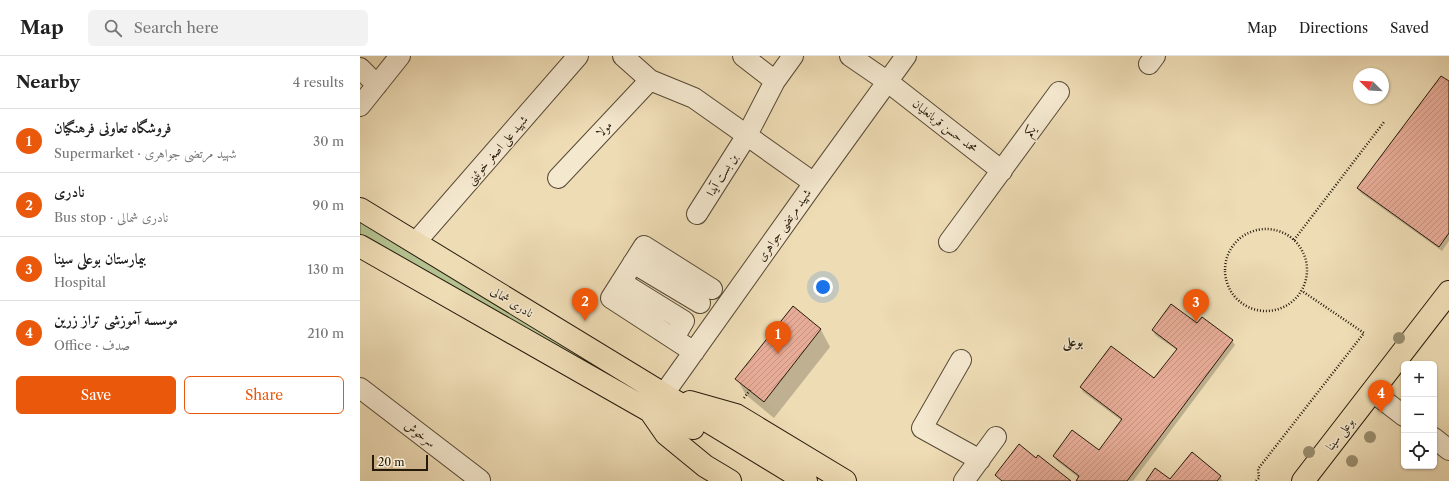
<!DOCTYPE html>
<html lang="en">
<head>
<meta charset="utf-8">
<style>
	:root { --surface:#fff; --page:#f2f2f2; --text:#222; --muted:#767676; --line:#e0e0e0; --accent:#ea580c }
	body { margin:0; font-family:"Libre Caslon Text",Amiri,serif; background:var(--page); color:var(--text) }
	.controls { position:absolute; right:12px; bottom:12px; display:grid; overflow:hidden; border-radius:6px; box-shadow:0 1px 3px #0004 }
	.controls button { width:36px; height:36px; display:grid; place-items:center; padding:0; border:0; border-bottom:1px solid var(--line); background:var(--surface); color:var(--text); font:20px sans-serif }
	.compass { position:absolute; left:993px; top:12px; width:36px; height:36px; border-radius:50%; background:var(--surface); box-shadow:0 1px 3px #0004; rotate:294deg }
	.scale { position:absolute; left:12px; bottom:10px; width:56px; box-sizing:border-box; padding-left:4px; border:2px solid #261a0b; border-top:0; font-size:11px; line-height:14px; white-space:nowrap; color:#261a0b; -webkit-text-stroke:3px #f4e8cf; paint-order:stroke }
	.you { position:absolute; left:463px; top:231px; width:14px; height:14px; margin:-10px; border:3px solid #fff; border-radius:50%; background:#1a73e8; box-shadow:0 0 0 6px #1a73e833 }
	.badge { display:grid; place-items:center; width:26px; height:26px; border-radius:50%; background:var(--accent); color:#fff; font-size:13px; font-weight:700 }
	.pin { position:absolute; translate:-50% -33px; filter:drop-shadow(0 1px 2px #0008) }
	.pin::after { content:''; position:absolute; top:21px; width:14px; height:12px; background:inherit; clip-path:polygon(0 0,100% 0,50% 100%) }
	.list { margin:0; padding:0; list-style:none }
	h2 { display:flex; justify-content:space-between; align-items:center; height:52px; margin:0; padding:0 16px; font-size:17px }
	h2 small { font-size:13px; font-weight:400; color:var(--muted) }
	.list li { display:grid; grid-template-columns:26px 1fr auto; gap:12px; align-items:center; box-sizing:border-box; height:64px; padding:0 16px; border-top:1px solid var(--line) }
	.list b { display:block; font-size:15px; white-space:nowrap }
	.list p { margin:0; font-size:13px; white-space:nowrap; color:var(--muted) }
	.list em { font-size:13px; font-style:normal; color:var(--muted) }
	.actions { display:flex; gap:8px; padding:12px 16px }
	.actions a { flex:1; padding:9px 0; border:1px solid var(--accent); border-radius:6px; text-align:center; font-size:14px; color:var(--accent) }
	.actions .main { background:var(--accent); color:#fff }
	.icon { flex:none; width:22px; height:22px; fill:none; stroke:currentColor; stroke-width:2; stroke-linecap:round; stroke-linejoin:round }
	.map { position:relative; flex:none; width:1089px; height:425px; overflow:hidden }
	header { display:flex; align-items:center; gap:24px; box-sizing:border-box; height:56px; padding:0 20px; background:var(--surface); border-bottom:1px solid var(--line) }
	header strong { font-size:19px }
	nav { display:flex; gap:22px; margin-inline-start:auto; font-size:14px }
	.search { width:280px; height:36px; background:var(--page); display:flex; align-items:center; gap:10px; box-sizing:border-box; padding:0 14px; border-radius:6px; color:var(--muted); font-size:15px }
	main { display:flex }
	aside { flex:1; background:var(--surface) }
	.map>svg:first-child { display:block }
	.grass { fill:#b4c291; stroke:#6d6e4e }
	.shadow { fill:#0003 }
	.building { fill:url(#building-hatch); stroke:#261a0b }
	.lines { fill:none; stroke-linecap:round; stroke-linejoin:round }
	.minor-casing { stroke:#584a36; stroke-width:22 }
	.major-casing { stroke:#261a0b; stroke-width:24 }
	.path { stroke:#261a0b; stroke-width:2.5; stroke-dasharray:1 2; stroke-linecap:butt }
	.minor { stroke:#f4e8cf; stroke-width:20 }
	.major { stroke:#eedcb5; stroke-width:22 }
	.tree { fill:#988d6e }
	.labels { text-anchor:middle; stroke-width:3; stroke-linejoin:round; paint-order:stroke }
	.street-label { font-size:12px; fill:#261a0b; stroke:#f4e8cf }
	.neighbourhood-label { font-size:13px; font-weight:bold; fill:#261a0b; stroke:#f4e8cf }
</style>
</head>
<body>
<header>
<strong>Map</strong>
<div class="search"><svg class="icon" aria-label="search" viewBox="0 0 24 24"><circle cx="10" cy="10" r="6"/><path d="M15 15l6 6"/></svg>Search here</div>
<nav><a>Map</a><a>Directions</a><a>Saved</a></nav>
</header>
<main>
<aside>
<h2>Nearby<small>4 results</small></h2>
<ul class="list">
<li><span class="badge">1</span><div><b>فروشگاه تعاونی فرهنگیان</b><p>Supermarket · شهید مرتضی جواهری</p></div><em>30 m</em></li>
<li><span class="badge">2</span><div><b>نادری</b><p>Bus stop · نادری شمالی</p></div><em>90 m</em></li>
<li><span class="badge">3</span><div><b>بیمارستان بوعلی سینا</b><p>Hospital</p></div><em>130 m</em></li>
<li><span class="badge">4</span><div><b>موسسه آموزشی تراز زرین</b><p>Office · صدف</p></div><em>210 m</em></li>
</ul>
<div class="actions"><a class="main">Save</a><a>Share</a></div>
</aside>
<div class="map">
<svg width="1089" height="425" viewBox="0 0 1089 425">
	<defs>
		<pattern id="building-hatch" width="6" height="6" patternUnits="userSpaceOnUse"><rect width="6" height="6" fill="#e7ac97"/><path d="M-1 1l2-2M0 6l6-6M5 7l2-2" fill="none" stroke="#c69381"/></pattern>
	</defs>
	<rect width="100%" height="100%" fill="#eedcb5"/>
	<filter id="stains"><feTurbulence type="fractalNoise" baseFrequency=".005" numOctaves="4"/><feColorMatrix values="0 0 0 0 .2 0 0 0 0 .09 0 0 0 0 .02 0 0 0 .5 -.17"/></filter>
	<radialGradient id="worn" r=".72"><stop offset=".6" stop-color="#630" stop-opacity="0"/><stop offset="1" stop-color="#630" stop-opacity=".3"/></radialGradient>
	<path class="grass" d="M0,153L245,304L233,323L0,190Z"/>
	<path class="shadow" d="M1089,27V185L1082,195L1001,137L998,133Z
		M433,252L461,274L470,291L414,362L386,339L377,323Z
		M837,269L872,285L875,289L773,425H717L719,422L697,405L694,400L739,396L762,365L723,336L721,331L795,324L817,294L795,279L793,274Z
		M860,421L863,425H787L810,424Z"/>
	<path class="building" d="M1081,20L1089,25V177L1079,191L997,132Z
		M811,248L837,267L842,261L873,284L767,425H716L719,420L693,400L712,374L739,394L762,363L720,331L751,290L794,322L817,293L792,274Z
		M433,250L461,273L404,346L375,323Z
		M659,388L676,402L678,399L711,425H642L635,419Z
		M832,396L861,420L857,425H786L795,412L810,423Z"/>
	<g class="lines">
		<g class="minor-casing">
			<path id="minor" d="M263,0L290,24L334,42L454,127
				M383,0L415,25
				M490,0L528,26L642,115
				M789,8L795,0
				M0,12L17,29
				M0,50L40,0
				M198,122L290,24
				M337,158L387,79L415,25L433,0
				M589,186L699,36
				M55,187L218,0
				M273,207L340,247
				M261,226L324,265L314,282
				M334,296L251,242L284,190L352,233
				M601,304L562,372L620,404
				M0,332L120,424
				M1013,336L1044,360
				M303,339L454,127L546,0
				M1074,382L1089,394
				M604,425L636,381"/>
		</g>
		<g class="major-casing">
			<path id="major" d="M0,153L446,425
				M0,190L290,355L315,361L333,372
				M330,346L376,359L485,425
				M290,355L306,378L345,410L370,425
				M943,425L1089,236"/>
		</g>
		<path class="path" d="M865 214a41 41 0 1 1 82 0a41 41 0 1 1-82 0Z
			M934,184L1024,66
			M384,342L390,334
			M896,425L899,422L898,413L1004,277L942,235"/>
		<use href="#minor" class="minor"/>
		<use href="#major" class="major"/>
	</g>
	<g class="tree">
		<circle cx="1039" cy="282" r="6"/>
		<circle cx="1010" cy="381" r="6"/>
		<circle cx="949" cy="396" r="6"/>
		<circle cx="992" cy="405" r="6"/>
	</g>
	<g class="labels">
		<g class="street-label">
			<text transform="translate(585 70) rotate(38)" y="4">محمد حسن قربانعلیان</text>
			<text transform="translate(244 73) rotate(-47)" y="4">مولا</text>
			<text transform="translate(670 75) rotate(-54)" y="4">یکم</text>
			<text transform="translate(137 94) rotate(-49)" y="4">شهید علی اصغر خوئینی</text>
			<text transform="translate(362 119) rotate(-58)" y="4">بن بست آیدا</text>
			<text transform="translate(424 169) rotate(-55)" y="4">شهید مرتضی جواهری</text>
			<text transform="translate(152 246) rotate(32)" y="4">نادری شمالی</text>
			<text transform="translate(60 378) rotate(37)" y="4">سرخوش</text>
			<text transform="translate(980 378) rotate(-52)" y="4">بوعلی سینا</text>
		</g>
		<g class="neighbourhood-label">
			<text x="713" y="290">بوعلی</text>
		</g>
	</g>
	<rect width="100%" height="100%" filter="url(#stains)"/>
	<rect width="100%" height="100%" fill="url(#worn)"/>
</svg>
<div class="controls">
<button>+</button>
<button>−</button>
<button><svg class="icon" aria-label="locate" viewBox="0 0 24 24"><circle cx="12" cy="12" r="6"/><path d="M12 2v4M12 18v4M2 12h4M18 12h4"/></svg></button>
</div>
<svg class="compass" viewBox="-18 -18 36 36"><path d="M0-13l5 13h-10z" fill="#e53935"/><path d="M0 13l5-13h-10z" fill="#767676"/></svg>
<div class="scale">20 m</div>
<div class="you"></div>
<div class="pin badge" style="left:418px;top:298px">1</div>
<div class="pin badge" style="left:225px;top:265px">2</div>
<div class="pin badge" style="left:836px;top:266px">3</div>
<div class="pin badge" style="left:1021px;top:357px">4</div>
</div>
</main>
</body>
</html>
